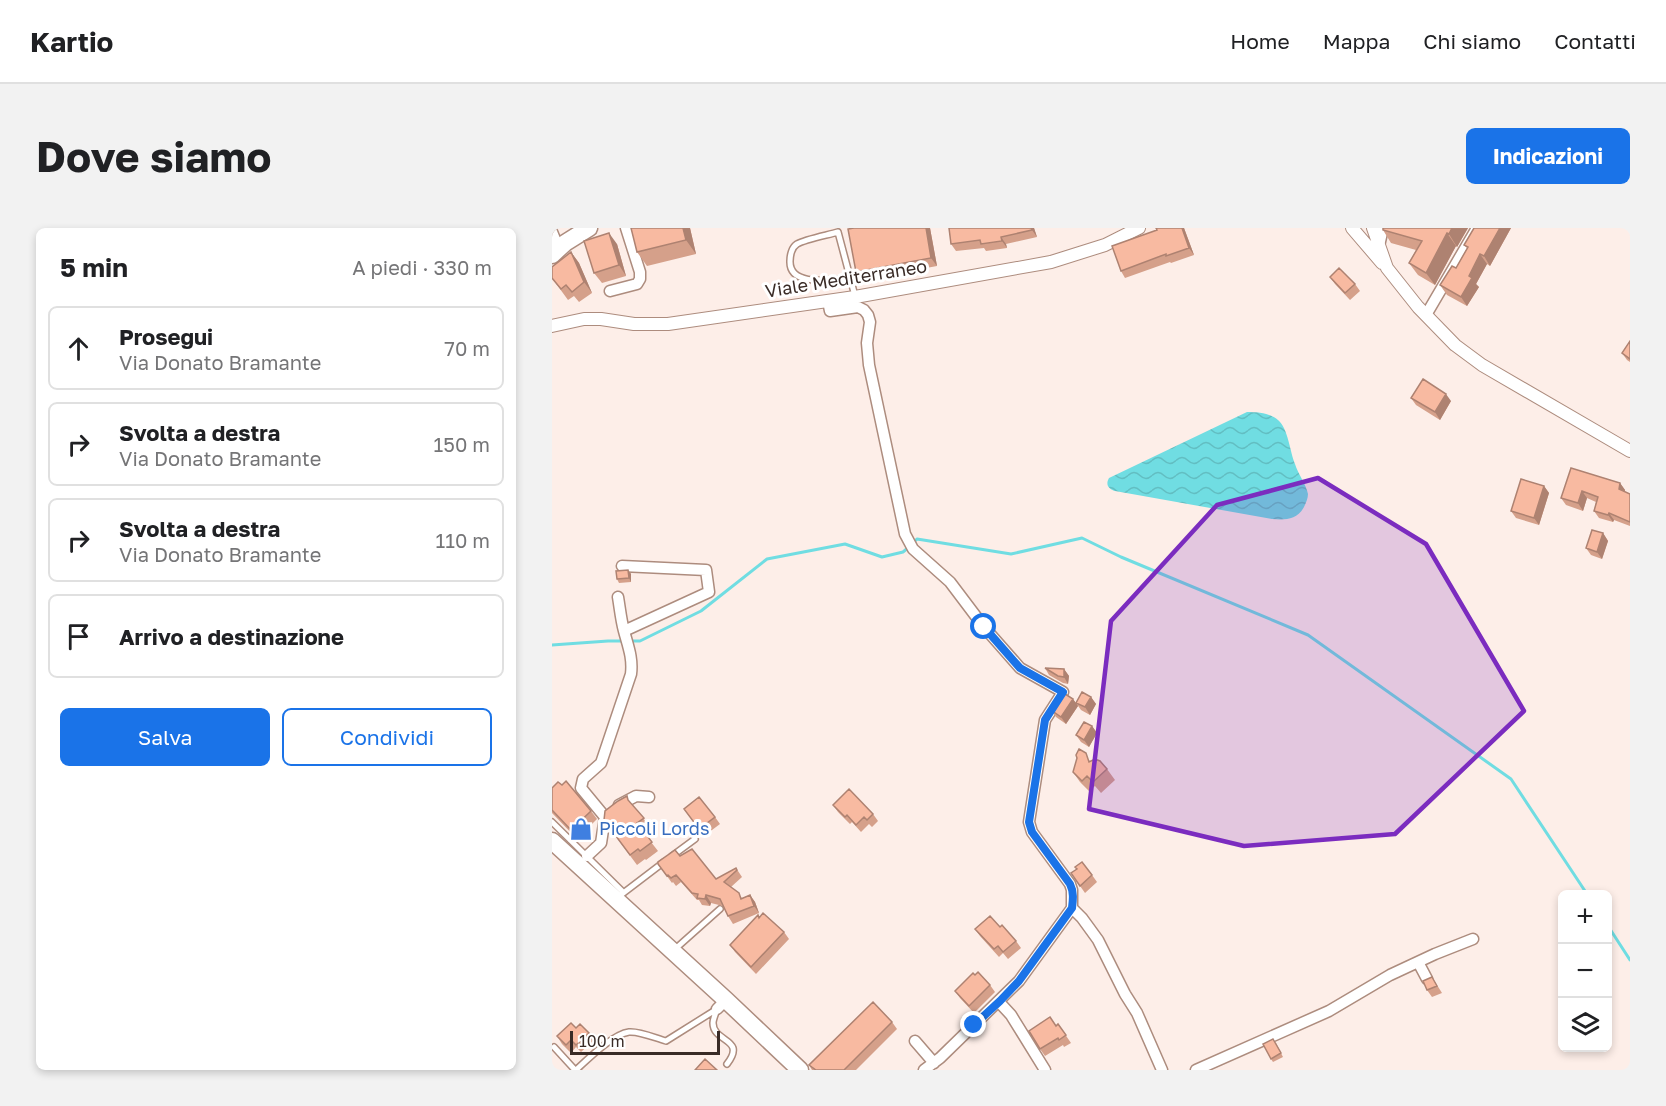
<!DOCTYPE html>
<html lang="it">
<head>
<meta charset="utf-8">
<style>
	:root { --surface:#fff; --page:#f2f2f2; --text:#202124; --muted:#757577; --line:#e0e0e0; --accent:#1a73e8 }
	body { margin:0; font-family:"Golos Text",sans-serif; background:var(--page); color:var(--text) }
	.controls { position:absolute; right:18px; bottom:18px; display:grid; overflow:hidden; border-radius:9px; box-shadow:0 3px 9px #0003 }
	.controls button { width:54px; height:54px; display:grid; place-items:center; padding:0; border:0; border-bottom:2px solid var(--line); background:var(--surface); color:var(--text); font:30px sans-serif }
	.scale { position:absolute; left:18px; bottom:15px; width:150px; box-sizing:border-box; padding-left:6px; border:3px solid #392b26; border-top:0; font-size:16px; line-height:21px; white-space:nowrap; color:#392b26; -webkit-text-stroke:4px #fff; paint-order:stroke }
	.stop { position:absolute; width:18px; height:18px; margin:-14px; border:4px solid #1a73e8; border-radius:50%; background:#fff }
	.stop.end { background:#1a73e8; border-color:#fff; box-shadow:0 2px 6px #0008 }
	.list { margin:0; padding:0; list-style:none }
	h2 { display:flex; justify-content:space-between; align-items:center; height:78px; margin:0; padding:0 24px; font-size:26px }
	h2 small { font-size:20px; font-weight:400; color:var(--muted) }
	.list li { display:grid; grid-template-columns:39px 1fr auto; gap:18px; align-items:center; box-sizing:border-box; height:84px; margin:0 12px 12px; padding:0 12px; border:2px solid var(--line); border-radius:9px }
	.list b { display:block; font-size:22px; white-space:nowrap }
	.list p { margin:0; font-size:20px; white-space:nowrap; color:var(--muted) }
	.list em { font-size:20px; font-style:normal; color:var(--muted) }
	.actions { display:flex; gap:12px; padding:18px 24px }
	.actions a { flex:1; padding:14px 0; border:2px solid var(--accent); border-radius:9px; text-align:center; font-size:21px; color:var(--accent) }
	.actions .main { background:var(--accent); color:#fff }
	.icon { flex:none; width:33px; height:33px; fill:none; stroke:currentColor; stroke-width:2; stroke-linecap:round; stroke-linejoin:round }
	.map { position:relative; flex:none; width:1078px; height:842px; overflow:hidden; border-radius:9px }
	header { display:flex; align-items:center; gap:36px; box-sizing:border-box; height:84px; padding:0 30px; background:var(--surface); border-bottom:2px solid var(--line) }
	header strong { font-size:28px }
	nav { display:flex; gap:33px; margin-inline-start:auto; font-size:21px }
	.intro { display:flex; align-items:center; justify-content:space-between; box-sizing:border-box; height:144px; padding:0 36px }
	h1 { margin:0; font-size:42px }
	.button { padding:15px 27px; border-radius:9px; background:var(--accent); color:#fff; font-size:21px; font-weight:700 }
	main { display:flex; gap:36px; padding:0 36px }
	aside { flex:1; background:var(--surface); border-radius:9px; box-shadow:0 3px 9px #0003 }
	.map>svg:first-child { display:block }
	.water { fill:url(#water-waves) }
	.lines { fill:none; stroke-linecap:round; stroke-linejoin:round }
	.stream { stroke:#70dde2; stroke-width:3 }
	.service-casing { stroke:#ad8c7e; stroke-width:8 }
	.minor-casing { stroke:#ad8c7e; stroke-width:13 }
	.tertiary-casing { stroke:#ad8c7e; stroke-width:14 }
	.primary-casing { stroke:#ad8c7e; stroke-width:19 }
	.service { stroke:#fff; stroke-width:5 }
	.minor { stroke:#fff; stroke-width:10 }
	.tertiary { stroke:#fff; stroke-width:12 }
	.primary { stroke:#fff; stroke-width:16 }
	.wall { fill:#d5a08a }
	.shaded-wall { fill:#ae8271 }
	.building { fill:#f8baa1; stroke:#ae8271; stroke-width:1.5 }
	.route { stroke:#1a73e8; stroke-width:8 }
	.marked { fill:#7b2cbf; fill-opacity:0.2; stroke:#7b2cbf; stroke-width:4.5; stroke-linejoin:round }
	.labels { text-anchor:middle; stroke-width:6; stroke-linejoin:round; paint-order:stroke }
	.street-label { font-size:18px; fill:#392b26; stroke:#fff }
	.shop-label { font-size:18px; fill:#366cbe; stroke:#fff; text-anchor:start }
</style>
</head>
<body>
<header>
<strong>Kartio</strong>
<nav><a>Home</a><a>Mappa</a><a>Chi siamo</a><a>Contatti</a></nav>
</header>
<div class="intro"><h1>Dove siamo</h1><a class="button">Indicazioni</a></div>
<main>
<aside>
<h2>5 min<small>A piedi · 330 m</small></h2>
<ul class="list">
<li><svg class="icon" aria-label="ahead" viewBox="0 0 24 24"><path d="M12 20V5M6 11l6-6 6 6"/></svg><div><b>Prosegui</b><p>Via Donato Bramante</p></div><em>70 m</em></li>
<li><svg class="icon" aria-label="right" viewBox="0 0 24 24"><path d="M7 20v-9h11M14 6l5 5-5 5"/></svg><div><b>Svolta a destra</b><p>Via Donato Bramante</p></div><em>150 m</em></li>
<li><svg class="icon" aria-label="right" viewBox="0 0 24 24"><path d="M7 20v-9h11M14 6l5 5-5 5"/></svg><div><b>Svolta a destra</b><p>Via Donato Bramante</p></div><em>110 m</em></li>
<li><svg class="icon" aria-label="arrive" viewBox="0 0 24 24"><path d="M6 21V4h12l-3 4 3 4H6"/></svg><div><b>Arrivo a destinazione</b></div></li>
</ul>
<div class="actions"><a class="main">Salva</a><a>Condividi</a></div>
</aside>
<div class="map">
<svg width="1078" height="842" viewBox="0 0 1078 842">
	<defs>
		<pattern id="water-waves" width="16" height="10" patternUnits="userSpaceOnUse" patternTransform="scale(1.5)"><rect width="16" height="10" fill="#70dde2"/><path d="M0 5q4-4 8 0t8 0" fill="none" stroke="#62bec2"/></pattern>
	</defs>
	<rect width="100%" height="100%" fill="#fdeee8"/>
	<path class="water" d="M695,184C706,184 718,185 726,192C736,200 738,224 743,236C746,246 754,256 756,266C756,270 754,275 752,279C745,292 733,292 720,291L563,263C557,261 553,257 557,250Z"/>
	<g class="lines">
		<path class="stream" d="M362,314L365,311L459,326L530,310L569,329L756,407L959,551L1035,666
			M0,417L56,413H88L149,383L215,331L293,316L330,329L351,324L357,319
			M1056,698L1078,732"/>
		<g class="service-casing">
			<path id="service" d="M298,50C281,51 237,60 238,33C238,27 240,19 245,16C254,11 276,7 286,4L303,68
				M0,594L71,664
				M120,628L143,611
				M70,666L112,634
				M122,722L168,681
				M165,781C164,785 161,791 161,795C161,815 195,810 175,836
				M2,819L23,842
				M24,842C36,831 61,806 77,804C88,803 103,810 114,813L165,781"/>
		</g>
		<g class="minor-casing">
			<path id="minor" d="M0,4L7,21
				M827,18L831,0
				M58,63L85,56L88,51V44L74,0
				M276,73L278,83L306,79L312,82L316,87L318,94L315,115L317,137L353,306L361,321L398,354L432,399L468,440L511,464L493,492L477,594L480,604L518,656L520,662V680L467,753L388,830L372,842
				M874,87L925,0
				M70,338L154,342L157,364L72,403
				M67,577L84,568L97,569
				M35,628L49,615L53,589L29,560L31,551L49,535L79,446C81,430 76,418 72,403C69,392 68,381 66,369
				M520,680L530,690L546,712L573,766L585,785L610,842
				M866,734L875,751
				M447,774L459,787L493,842
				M165,781L174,772
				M363,813L382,835
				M644,842L777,783L838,747L883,726L921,711"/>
		</g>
		<g class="tertiary-casing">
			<path id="tertiary" d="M800,0L830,35
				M821,0L835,40L866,79L903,117L930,137L1078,223
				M0,98L32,91H49L82,96H116L303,69L499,34L553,17L587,0"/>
		</g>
		<g class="primary-casing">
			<path id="primary" d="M0,27L13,15L37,0
				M0,613L174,772L248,842"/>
		</g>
		<use href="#service" class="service"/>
		<use href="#minor" class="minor"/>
		<use href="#tertiary" class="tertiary"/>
		<use href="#primary" class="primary"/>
	</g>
	<path class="wall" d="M138,0L144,26L95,38L85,24Z
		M302,0H378L385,38L310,52L304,44Z
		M397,0H482L485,9L454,16L455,20L434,23L432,20L404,23L399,16Z
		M632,0L642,27L619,35L618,34L573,50L569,43Z
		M916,0L905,19L904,18L883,57L866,47L857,35L864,22L839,15L831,2Z
		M922,0H959L938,38L935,36L924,56L927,59L915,78L895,67L888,57L904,40L915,20L912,17Z
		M65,16L74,48L50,55L42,45Z
		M19,24L27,35L40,65L27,74L22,68L16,72L0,50V39Z
		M778,49L803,56L808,63L798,72L783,56Z
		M1078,113V134L1075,132L1070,125Z
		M859,170L899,173L888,192L864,177Z
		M1019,240L1068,255L1073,262V264L1078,266V298L1062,292L1061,294L1047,290L1042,283L1044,274L1035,270L1031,283L1014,277L1009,270Z
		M992,258L997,265L987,297L964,290L959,283Z
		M1051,305L1056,313L1050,331L1039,327L1034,320Z
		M76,342L79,346V354L67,355L65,351Z
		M493,440L512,441L517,448L516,456L511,455L497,447Z
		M539,469L544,476L538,487L529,482L524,475Z
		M521,471L526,478L514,496L504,489L499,482Z
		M540,498L545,505L537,519L529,514L524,507Z
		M525,530L539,533L555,541L563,552L549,565L543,558L537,563L528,554L521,544Z
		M0,560L39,583L45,591L25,611L0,585Z
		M281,577L321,586L326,593L320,599L317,596L309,604L300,594L298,596L286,584Z
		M82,579L99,600L92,605L106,623L94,632L93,631L85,637L59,602Z
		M132,581L163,589L168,596L152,608Z
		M128,628L164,651L184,640L190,649L179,659L190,670L198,667L203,674L207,685L181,696L176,688L171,678L159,675L158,678L150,677L147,672H145L129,654L124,658L121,654L120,655L106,636Z
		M525,641L540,647L545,654L533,665L519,645Z
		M207,689L232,704L237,711L204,746L183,724L178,717Z
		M448,699L464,713L469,720L456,731L451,725L447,729L428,708L423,701Z
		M880,749L890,765L880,769L875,762Z
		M438,757L443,764L422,785L408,770L403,763Z
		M340,794L345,801L304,842H260L257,837Z
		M506,796L519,815L512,819L511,817L493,828L488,821L504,798Z
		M37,805L42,812L29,824L24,819L19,825L10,816L5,808Z
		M724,815L731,829L721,834L719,831Z"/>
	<path class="shaded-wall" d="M131,0H138L144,26L134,12Z
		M374,0H378L385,38L379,30Z
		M479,0H482L485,9L480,2Z
		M630,0H632L642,27L637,20Z
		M900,0H916L905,19L897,6Z
		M948,0H959L938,38L932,28Z
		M57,5L65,16L74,48L67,37Z
		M895,5L904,18L883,57L874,45Z
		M449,9L454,16L455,20L450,13Z
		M19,24L27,35L40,65L32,54Z
		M928,26L935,36L924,56L927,59L915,78L909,69L917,48Z
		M894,166L899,173L888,192L883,184Z
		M1068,255L1073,262L1072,268L1067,261Z
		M992,258L997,265L987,297L982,290Z
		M1030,263L1035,270L1031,283L1026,275Z
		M1057,285L1062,292L1061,294L1056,287Z
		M1051,305L1056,313L1050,331L1045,324Z
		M76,342L79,346V354L77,350Z
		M512,441L517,448L516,456L512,449Z
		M539,469L544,476L538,487L533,479Z
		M521,471L526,478L514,496L509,489Z
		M540,498L545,505L537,519L532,512Z
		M154,667L159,675L158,678L153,671Z
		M198,667L203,674L207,685L202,678Z"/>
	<path class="building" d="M79,0H131L134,12L85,24Z
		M302,0H374L379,30L304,44L296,1Z
		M397,0H479L480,2L449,9L450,13L429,16L428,12L399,16Z
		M604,0H630L637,20L614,28V26L569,43L560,18L605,2Z
		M831,0H900L897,6L895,5L874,45L857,35L870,13L831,2Z
		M922,0H948L932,28L928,26L917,48L920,50L909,69L888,57L900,38L904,40L916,19L912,17Z
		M57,5L67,37L42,45L32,13Z
		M19,24L32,54L20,64L14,57L9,61L0,50V39Z
		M787,40L803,56L793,65L778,49Z
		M1078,113V131L1070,125Z
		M871,151L894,166L883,184L859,170Z
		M1019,240L1068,255L1067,261L1078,266V294L1057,285L1056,287L1042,283L1046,269L1030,263L1026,275L1009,270Z
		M969,251L992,258L982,290L959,283Z
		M1040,302L1051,305L1045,324L1034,320Z
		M76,342L77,350L65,351L64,343Z
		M493,440L512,441V449L506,448Z
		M510,464L521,471L509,489L499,482Z
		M530,464L539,469L533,479L524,475Z
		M532,494L540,498L532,512L524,507Z
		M527,521L534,525L537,534L543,531L548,533L555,541L541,554L535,548L530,553L521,544L525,530L524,527Z
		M14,553L39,583L19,602L0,582V560L6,554L10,557Z
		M297,561L321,586L315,592L312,589L304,597L295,587L293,589L281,577Z
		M75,568L76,572L92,590L85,595L100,614L88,623L86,621L78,627L52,592L53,583L66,573Z
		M147,569L163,589L147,601L132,581Z
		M140,621L164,651L184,640L185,642L172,654L187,665L189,671L198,667L202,678L176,688L168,671L154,667L153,671L145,670L146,666L140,665L124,647L119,650L116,647L115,648L106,636V634L123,622L128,628Z
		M530,634L540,647L528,658L519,645L525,641L523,639Z
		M211,685L232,704L199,739L178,717L206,687L207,690Z
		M438,688L448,699L450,697L464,713L451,724L446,718L442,721L423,701Z
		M426,744L438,757L417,778L403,763L421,745L423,747Z
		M880,749L885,758L875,762L871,753Z
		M321,774L340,794L292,842H264L257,837Z
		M498,789L504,798L506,796L514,807L507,812L506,810L488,821L477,803Z
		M19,795L24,800L28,796L37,805L24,817L19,812L14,817L5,808Z
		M721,811L729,825L719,831L711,816Z
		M153,831L165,842H143Z"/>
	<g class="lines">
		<path class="route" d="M422,797L448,773L467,753L520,680C521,672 522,664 518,656L480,604L477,594L493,492L511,464L468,440L432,399"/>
	</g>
	<path class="marked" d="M766,250L874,316L972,483L843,606L692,618L537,581L559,393L665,277Z"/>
	<defs>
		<g id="shop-bare" transform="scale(1.8)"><path d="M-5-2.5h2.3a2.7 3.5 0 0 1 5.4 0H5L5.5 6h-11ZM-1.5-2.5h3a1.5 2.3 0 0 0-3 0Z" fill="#3f7fe0" stroke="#fff" stroke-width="2.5" paint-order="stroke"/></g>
	</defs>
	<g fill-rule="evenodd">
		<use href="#shop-bare" x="29" y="601"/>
	</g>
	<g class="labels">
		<g class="street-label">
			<text transform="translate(294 51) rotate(-9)" y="6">Viale Mediterraneo</text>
		</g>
		<g class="shop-label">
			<text x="47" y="607">Piccoli Lords</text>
		</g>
	</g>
</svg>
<div class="controls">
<button>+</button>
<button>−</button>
<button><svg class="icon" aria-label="layers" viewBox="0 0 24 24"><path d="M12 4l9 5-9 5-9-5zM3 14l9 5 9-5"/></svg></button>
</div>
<div class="scale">100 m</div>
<div class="stop" style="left:432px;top:399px"></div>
<div class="stop end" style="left:422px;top:797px"></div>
</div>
</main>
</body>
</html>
